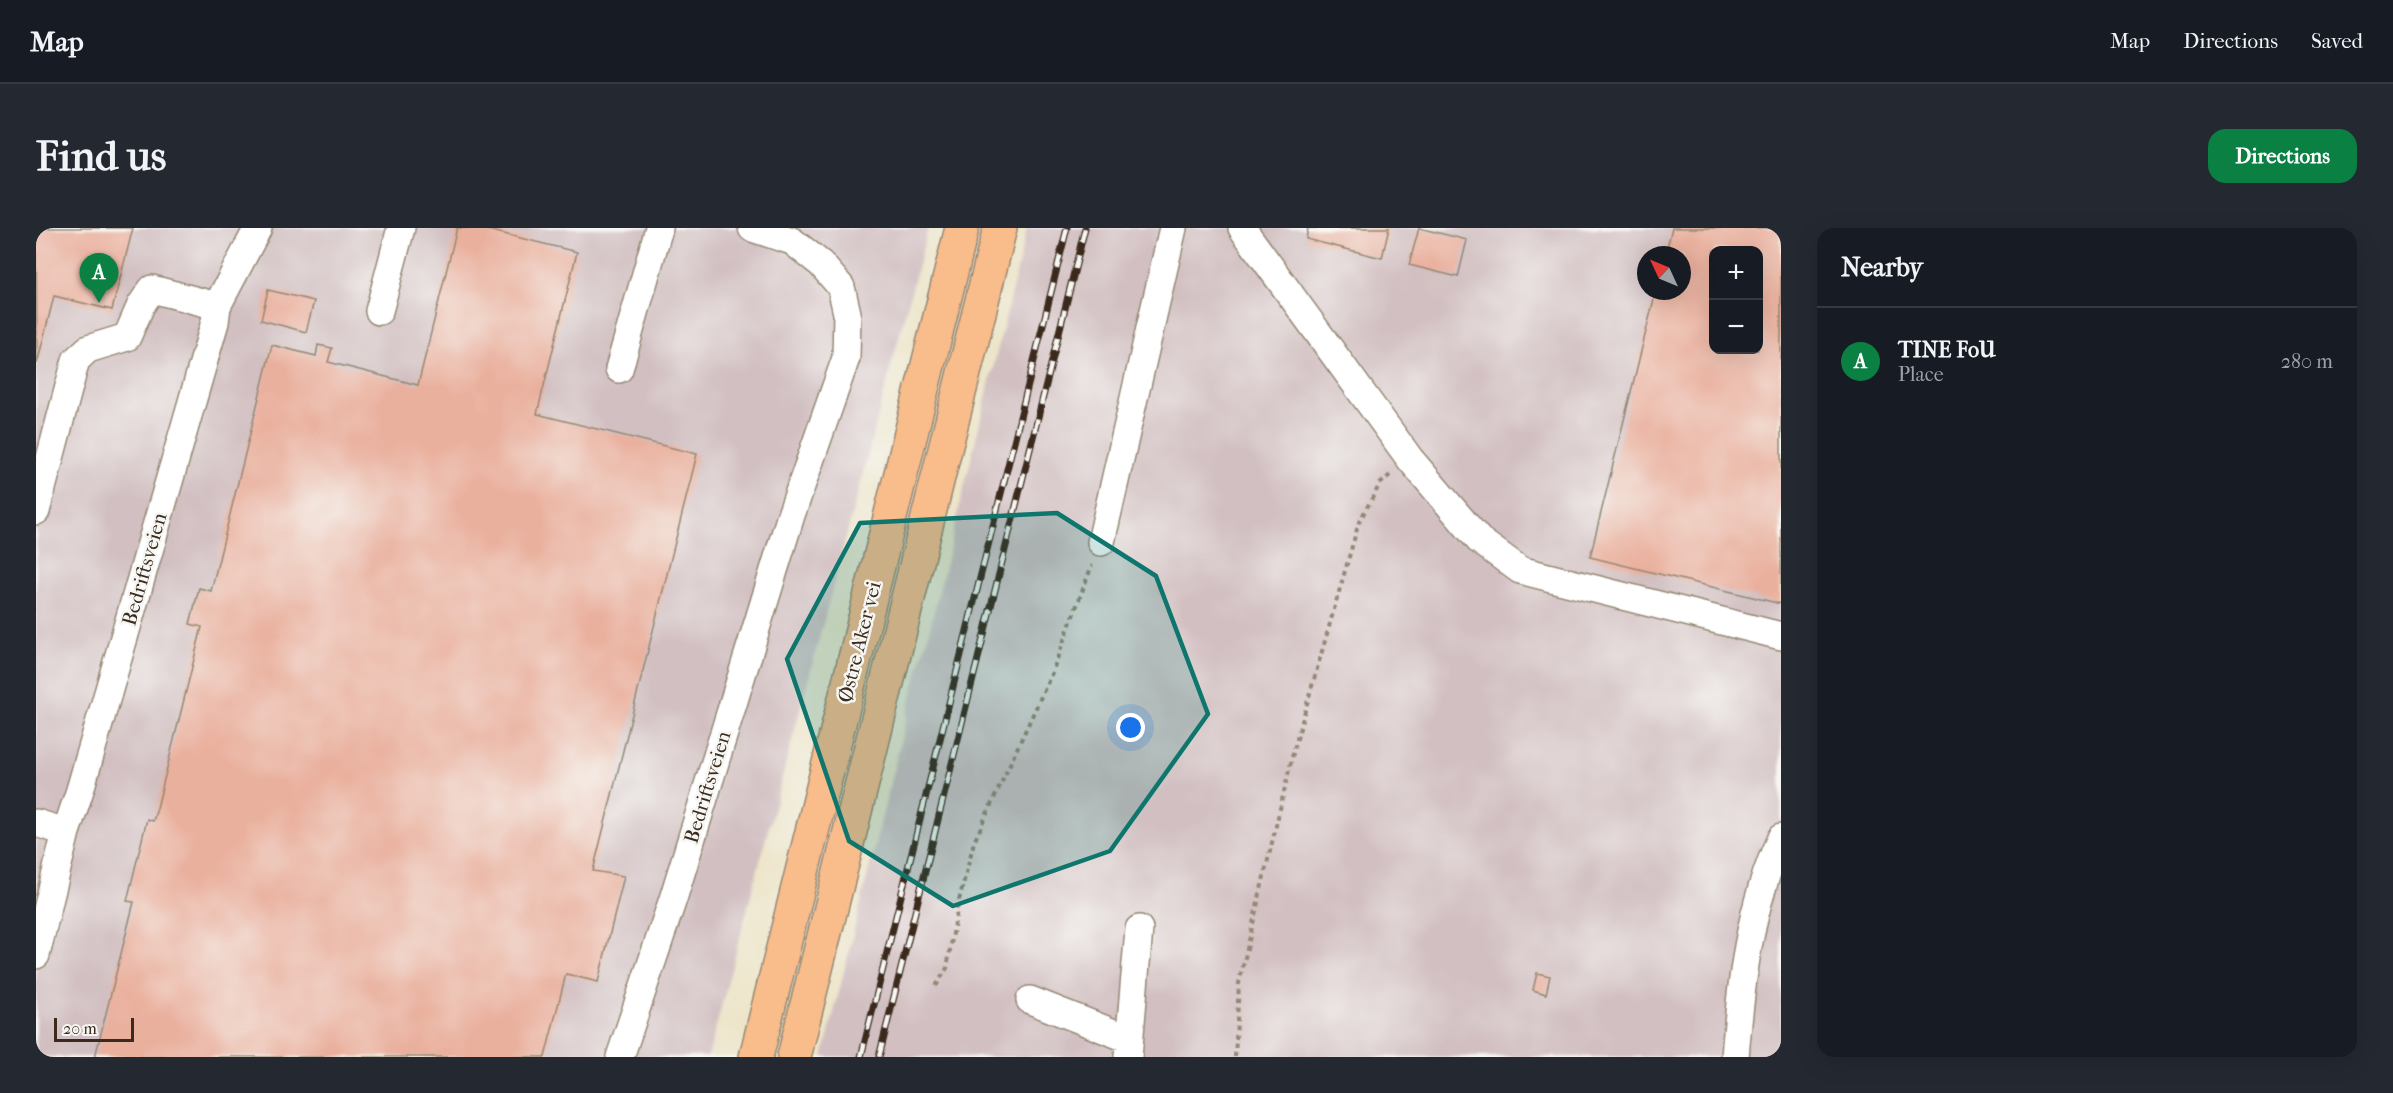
<!DOCTYPE html>
<html lang="en">
<head>
<meta charset="utf-8">
<style>
	:root { --surface:#171b24; --page:#242831; --text:#f1f3f6; --muted:#9ea1a6; --line:#363941; --accent:#0b8043 }
	body { margin:0; font-family:"IM FELL French Canon",serif; background:var(--page); color:var(--text) }
	.controls { position:absolute; right:18px; top:18px; display:grid; overflow:hidden; border-radius:12px; box-shadow:0 6px 24px #0002 }
	.controls button { width:54px; height:54px; display:grid; place-items:center; padding:0; border:0; border-bottom:2px solid var(--line); background:var(--surface); color:var(--text); font:30px sans-serif }
	.compass { position:absolute; left:1601px; top:18px; width:54px; height:54px; border-radius:50%; background:var(--surface); box-shadow:0 6px 24px #0002; rotate:314deg }
	.scale { position:absolute; left:18px; bottom:15px; width:80px; box-sizing:border-box; padding-left:6px; border:3px solid #3b2a1e; border-top:0; font-size:16px; line-height:21px; white-space:nowrap; color:#3b2a1e; -webkit-text-stroke:4px #f6f6f2; paint-order:stroke }
	.you { position:absolute; left:1095px; top:500px; width:21px; height:21px; margin:-15px; border:4px solid #fff; border-radius:50%; background:#1a73e8; box-shadow:0 0 0 9px #1a73e833 }
	.badge { display:grid; place-items:center; width:39px; height:39px; border-radius:50%; background:var(--accent); color:#fff; font-size:20px; font-weight:700 }
	.pin { position:absolute; translate:-50% -50px; filter:drop-shadow(0 2px 3px #0008) }
	.pin::after { content:''; position:absolute; top:32px; width:21px; height:18px; background:inherit; clip-path:polygon(0 0,100% 0,50% 100%) }
	.list { margin:0; padding:0; list-style:none }
	h2 { display:flex; justify-content:space-between; align-items:center; height:78px; margin:0; padding:0 24px; font-size:26px }
	h2 small { font-size:20px; font-weight:400; color:var(--muted) }
	.list li { display:grid; grid-template-columns:39px 1fr auto; gap:18px; align-items:center; box-sizing:border-box; height:108px; padding:0 24px; border-top:2px solid var(--line) }
	.list b { display:block; font-size:22px; white-space:nowrap }
	.list p { margin:0; font-size:20px; white-space:nowrap; color:var(--muted) }
	.list em { font-size:20px; font-style:normal; color:var(--muted) }
	.map { position:relative; flex:none; width:1745px; height:829px; overflow:hidden; border-radius:18px }
	header { display:flex; align-items:center; gap:36px; box-sizing:border-box; height:84px; padding:0 30px; background:var(--surface); border-bottom:2px solid var(--line) }
	header strong { font-size:28px }
	nav { display:flex; gap:33px; margin-inline-start:auto; font-size:21px }
	.intro { display:flex; align-items:center; justify-content:space-between; box-sizing:border-box; height:144px; padding:0 36px }
	h1 { margin:0; font-size:42px }
	.button { padding:15px 27px; border-radius:18px; background:var(--accent); color:#fff; font-size:21px; font-weight:700 }
	main { display:flex; gap:36px; padding:0 36px }
	aside { flex:1; background:var(--surface); border-radius:18px; box-shadow:0 6px 24px #0002 }
	.map>svg:first-child { display:block }
	.industrial { fill:#d2bfc1; fill-rule:evenodd }
	.building { fill:#eab09e; fill-rule:evenodd }
	.lines { fill:none; stroke-linecap:round; stroke-linejoin:round }
	.minor-casing { stroke:#948874; stroke-width:30 }
	.highway-casing { stroke:#948874; stroke-width:36 }
	.path { stroke:#948874; stroke-width:4; stroke-dasharray:4.5 4.5; stroke-linecap:butt }
	.minor { stroke:#fff; stroke-width:27 }
	.highway { stroke:#f9bc8b; stroke-width:33 }
	.rail-casing { stroke:#3b2a1e; stroke-width:7 }
	.rail { stroke:#f6f6f2; stroke-width:4.5; stroke-dasharray:14; stroke-linecap:butt }
	.marked { fill:#0f766e; fill-opacity:0.2; stroke:#0f766e; stroke-width:4.5; stroke-linejoin:round }
	.labels { text-anchor:middle; stroke-width:5; stroke-linejoin:round; paint-order:stroke }
	.street-label { font-size:20px; fill:#3b2a1e; stroke:#f6f6f2 }
</style>
</head>
<body>
<header>
<strong>Map</strong>
<nav><a>Map</a><a>Directions</a><a>Saved</a></nav>
</header>
<div class="intro"><h1>Find us</h1><a class="button">Directions</a></div>
<main>
<div class="map">
<svg width="1745" height="829" viewBox="0 0 1745 829">
	<rect width="100%" height="100%" fill="#f6f6f2"/>
	<filter id="ink" filterUnits="userSpaceOnUse"><feTurbulence type="fractalNoise" baseFrequency=".0167" numOctaves="2"/><feDisplacementMap in="SourceGraphic" scale="12" xChannelSelector="R" yChannelSelector="G"/><feConvolveMatrix kernelMatrix="1 2 1 2 8 2 1 2 1" color-interpolation-filters="sRGB"/></filter>
	<filter id="wash" filterUnits="userSpaceOnUse"><feTurbulence type="fractalNoise" baseFrequency=".008" numOctaves="4" result="noise"/><feDisplacementMap in="SourceGraphic" scale="24" xChannelSelector="R" yChannelSelector="G"/><feGaussianBlur stdDeviation="1.35" result="paint"/><feColorMatrix in="noise" values="0 0 0 0 0 0 0 0 0 0 0 0 0 0 0 0 0 1.4 0 .05"/><feComposite in="paint" operator="in"/></filter>
	<g filter="url(#wash)">
		<rect width="100%" height="100%" fill="#ede5c9"/>
		<path class="industrial" d="M0,0H892L672,829H0Z
			M991,0H1745V829H787L877,462L895,396ZM1678,22H1722V122H1678ZM1610,27H1646V63H1610Z"/>
		<g id="blocks">
			<path class="building" d="M0,0H97L76,82L18,68L1,136Z
				M421,0H444L541,24L501,186L661,226L557,643L588,648L562,754L530,746L509,829H59L98,674L91,673L111,591L117,593L121,580L166,399L154,396L163,360L175,363L236,117L280,128L282,117L296,120L292,134L382,157Z
				M1272,0H1353L1346,30L1270,11Z
				M1383,0L1431,12L1422,49L1373,37Z
				M1636,0H1745V376L1554,329L1620,63H1646V27H1629ZM1678,22H1722V122H1678Z
				M232,62L278,73L270,104L225,92Z
				M1501,745L1514,748L1510,766L1497,762Z"/>
		</g>
	</g>
	<g filter="url(#ink)">
		<use href="#blocks" fill-opacity="0" stroke="#948874" stroke-width="1.5"/>
		<g class="lines">
			<g class="minor-casing">
				<path id="minor" d="M1206,0L1374,231L1443,312L1484,342L1745,408
					M343,83L365,0
					M583,141L623,0
					M0,283L40,132L52,121L91,109L105,77L116,61L181,78
					M1065,314L1137,0
					M0,595L30,604
					M0,727L30,604L44,562L179,94L181,78L222,0
					M994,772L1093,811
					M584,829L637,671L755,287L810,130L811,85L805,59L785,36L756,13L716,0
					M1092,829L1103,701
					M1699,829C1705,754 1713,679 1745,610"/>
			</g>
			<g class="highway-casing">
				<path id="highway" d="M720,829L926,0
					M758,829L964,0"/>
			</g>
			<path class="path" d="M900,758L911,740L922,676L938,614L1015,447L1056,337
				M1199,829L1203,755L1258,521L1323,294L1344,256L1355,246"/>
			<use href="#minor" class="minor"/>
			<use href="#highway" class="highway"/>
			<g class="rail-casing">
				<path id="rail" d="M825,829L1031,0
					M843,829L1049,0"/>
			</g>
			<use href="#rail" class="rail"/>
		</g>
	</g>
	<path class="marked" d="M1021,285L1120,348L1172,486L1074,623L917,678L813,613L751,431L824,295Z"/>
	<g class="labels">
		<g class="street-label">
			<text transform="translate(108 341) rotate(-74)" y="7">Bedriftsveien</text>
			<text transform="translate(823 414) rotate(-76)" y="7">Østre Aker vei</text>
			<text transform="translate(671 559) rotate(-73)" y="7">Bedriftsveien</text>
		</g>
	</g>
</svg>
<div class="controls">
<button>+</button>
<button>−</button>
</div>
<svg class="compass" viewBox="-18 -18 36 36"><path d="M0-13l5 13h-10z" fill="#e53935"/><path d="M0 13l5-13h-10z" fill="#9ea1a6"/></svg>
<div class="scale">20 m</div>
<div class="you"></div>
<div class="pin badge" style="left:63px;top:75px">A</div>
</div>
<aside>
<h2>Nearby<small></small></h2>
<ul class="list">
<li><span class="badge">A</span><div><b>TINE FoU</b><p>Place</p></div><em>280 m</em></li>
</ul>
</aside>
</main>
</body>
</html>
